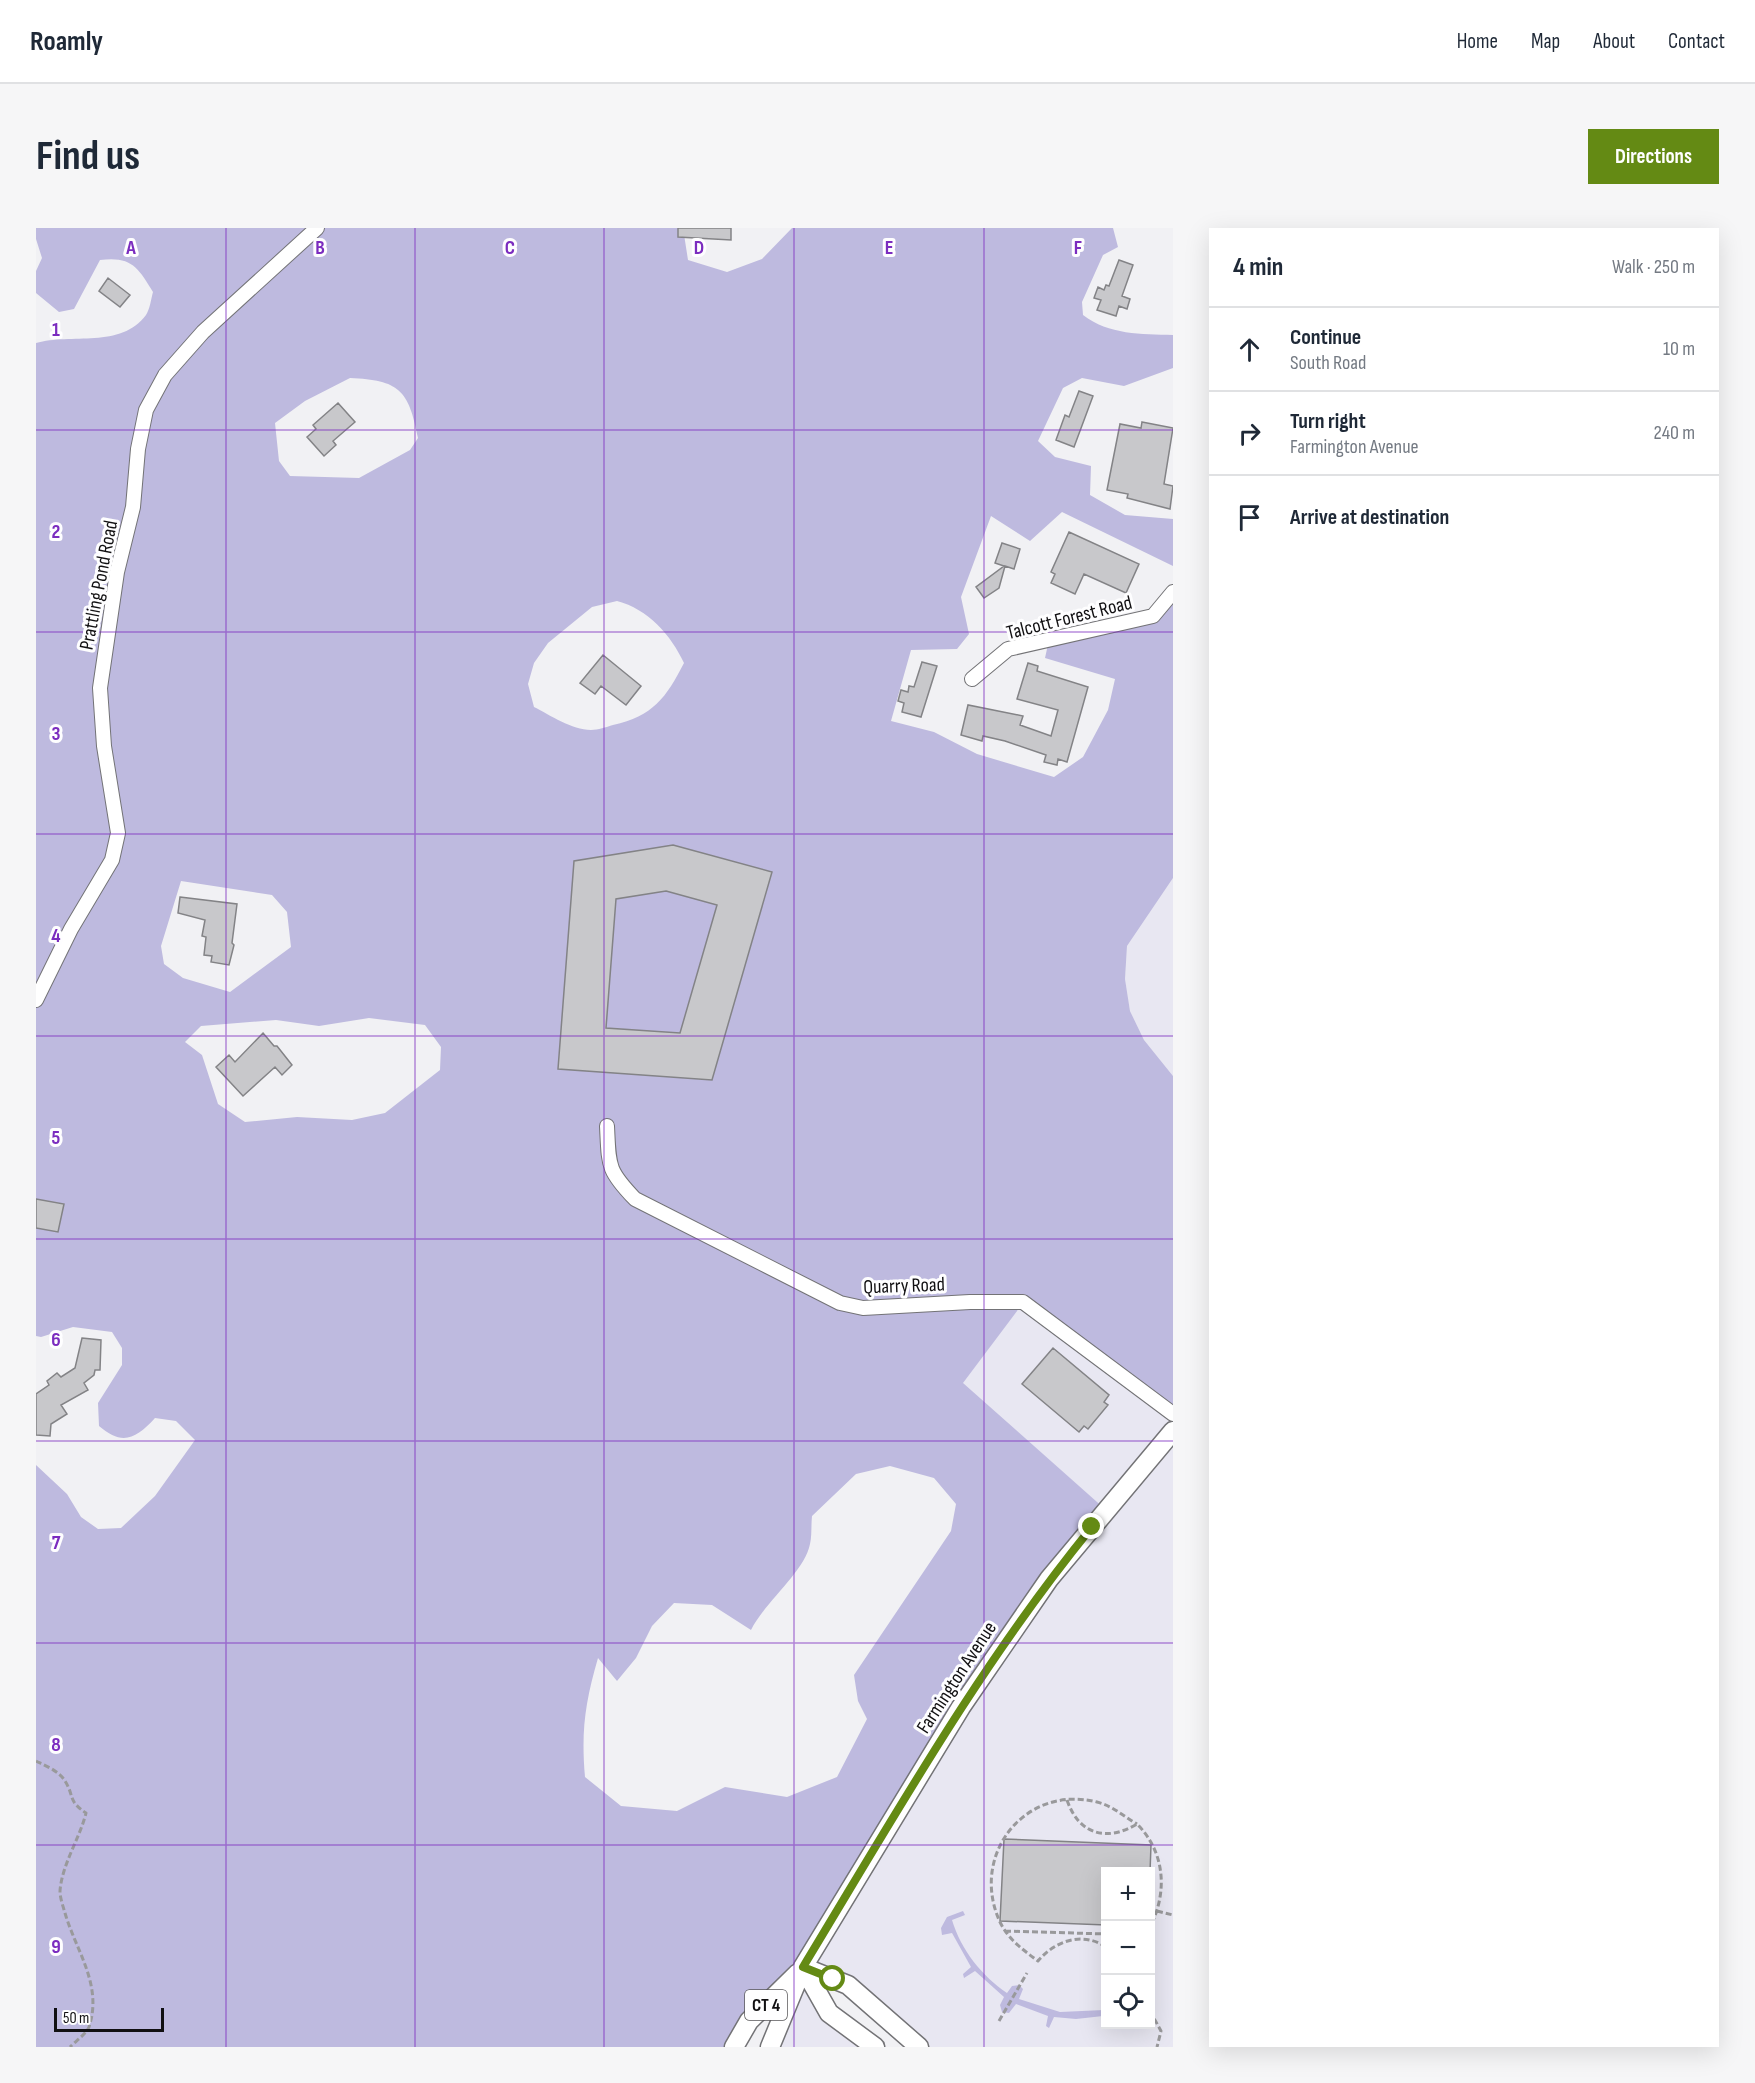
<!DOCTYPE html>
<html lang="en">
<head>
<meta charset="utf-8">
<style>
	:root { --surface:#fff; --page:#f6f6f7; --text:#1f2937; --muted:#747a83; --line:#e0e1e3; --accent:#648a14 }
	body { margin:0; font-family:"Sofia Sans Condensed",sans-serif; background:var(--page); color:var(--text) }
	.controls { position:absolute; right:18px; bottom:18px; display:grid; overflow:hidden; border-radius:0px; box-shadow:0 6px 24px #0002 }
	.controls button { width:54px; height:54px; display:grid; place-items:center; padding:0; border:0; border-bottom:2px solid var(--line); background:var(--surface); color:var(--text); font:30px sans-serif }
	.scale { position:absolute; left:18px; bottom:15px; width:110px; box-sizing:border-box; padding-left:6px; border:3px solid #111012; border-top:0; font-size:16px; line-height:21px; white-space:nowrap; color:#111012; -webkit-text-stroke:4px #fefeff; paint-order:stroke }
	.stop { position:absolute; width:18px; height:18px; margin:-14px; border:4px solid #648a14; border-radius:50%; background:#fff }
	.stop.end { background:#648a14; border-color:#fff; box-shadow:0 2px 6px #0008 }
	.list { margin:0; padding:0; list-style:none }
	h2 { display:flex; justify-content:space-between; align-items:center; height:78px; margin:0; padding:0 24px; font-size:26px }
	h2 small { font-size:20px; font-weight:400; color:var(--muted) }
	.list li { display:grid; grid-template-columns:39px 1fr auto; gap:18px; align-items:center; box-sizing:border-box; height:84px; padding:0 24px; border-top:2px solid var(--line) }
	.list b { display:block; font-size:22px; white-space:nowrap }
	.list p { margin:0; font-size:20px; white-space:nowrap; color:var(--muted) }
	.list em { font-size:20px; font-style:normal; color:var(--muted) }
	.icon { flex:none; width:33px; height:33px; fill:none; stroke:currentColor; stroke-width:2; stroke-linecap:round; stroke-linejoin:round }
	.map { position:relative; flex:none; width:1137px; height:1819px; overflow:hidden; border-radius:0px }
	header { display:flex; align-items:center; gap:36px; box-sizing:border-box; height:84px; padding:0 30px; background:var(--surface); border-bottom:2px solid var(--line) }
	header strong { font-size:28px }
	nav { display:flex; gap:33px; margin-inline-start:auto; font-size:21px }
	.intro { display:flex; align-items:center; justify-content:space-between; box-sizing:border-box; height:144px; padding:0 36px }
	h1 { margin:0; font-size:42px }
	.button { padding:15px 27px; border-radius:0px; background:var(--accent); color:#fff; font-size:21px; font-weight:700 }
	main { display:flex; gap:36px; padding:0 36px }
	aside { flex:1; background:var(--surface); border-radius:0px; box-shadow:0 6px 24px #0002 }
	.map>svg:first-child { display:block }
	.built { fill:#e8e7f2; fill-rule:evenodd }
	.green { fill:#bebadf; fill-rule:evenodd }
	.building { fill:#c8c8cb; stroke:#838386; stroke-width:1.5; fill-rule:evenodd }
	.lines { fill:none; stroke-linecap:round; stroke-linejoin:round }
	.minor-casing { stroke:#737376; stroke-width:16 }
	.major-casing { stroke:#737376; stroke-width:21 }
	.path { stroke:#99999b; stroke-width:3; stroke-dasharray:6 3; stroke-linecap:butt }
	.minor { stroke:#fff; stroke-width:14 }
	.major { stroke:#fff; stroke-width:18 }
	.route { stroke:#648a14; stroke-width:8 }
	.grid { fill:none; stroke:#7b2cbf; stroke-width:1.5; stroke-opacity:0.55 }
	.labels { text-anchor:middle; stroke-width:6; stroke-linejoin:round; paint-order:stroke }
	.shield { fill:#fefeff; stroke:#585759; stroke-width:1.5 }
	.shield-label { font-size:18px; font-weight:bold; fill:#111012 }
	.street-label { font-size:20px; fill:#111012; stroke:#fefeff }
	.grid-label { font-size:20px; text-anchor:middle; font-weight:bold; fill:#7b2cbf; stroke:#fefeff; stroke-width:6; stroke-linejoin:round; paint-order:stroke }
</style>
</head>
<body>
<header>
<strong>Roamly</strong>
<nav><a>Home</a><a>Map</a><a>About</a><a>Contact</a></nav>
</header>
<div class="intro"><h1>Find us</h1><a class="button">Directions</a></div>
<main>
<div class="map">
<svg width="1137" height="1819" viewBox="0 0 1137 1819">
	<rect width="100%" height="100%" fill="#f1f1f4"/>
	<path class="built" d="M1137,650V848L1108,812L1094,783L1089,751L1091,718Z
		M987,1074L1137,1186V1819H883L859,1795L768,1740L793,1785L839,1819H734L767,1739L925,1479L927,1155ZM1070,1644H1114V1796H1070Z"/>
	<path class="green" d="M0,0H647L652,32L691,44L726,31L756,0H1077L1082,19L1067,27L1046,74L1047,87C1073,107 1105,106 1137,107V140L1088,158L1046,150L1027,160L1002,213L1019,229L1055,238L1054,267L1089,287L1137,291V338L1026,284L994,313L955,288L925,369L933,406L921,421L875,422L855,493L898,504L941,526L1018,549L1047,529L1072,482L1079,451L1009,430L1013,412L1117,388L1137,364V650L1091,718L1089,751L1094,783L1108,812L1137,848V1186L987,1075L927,1155L1070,1282L1013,1351L767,1739L698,1819H0V1237L31,1266L45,1289L62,1301L85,1300L119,1268L159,1212L140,1193L119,1190C100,1211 86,1218 63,1198L62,1175L86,1137V1120L76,1104L37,1099L5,1109L0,1108V115C35,105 85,121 110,87C114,81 115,71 117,64C102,39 95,28 64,32L38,81L23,84L0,65V43L6,30L0,11ZM314,150C363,152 373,162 382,210L374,222L323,250L254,248L243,233L239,195L269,173ZM581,373C612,381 635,407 648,435C630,470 617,488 577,497C570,499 562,502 555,502C536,502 514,487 498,479L492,456L498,435L512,415L556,379ZM145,653L236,667L251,684L255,719L194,764L147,750L128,736L125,718ZM333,790L389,797L405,819L404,842L349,885L316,892L261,889L209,894L182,876L166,827L149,814L165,798L240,792L283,798ZM854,1238L898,1250L920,1276L915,1303L818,1447L822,1473L831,1491L801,1549L751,1569L689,1559L641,1583L585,1578L549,1549C545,1503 549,1475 562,1430L581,1453L600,1430L616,1398L638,1375L676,1377L715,1402C729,1374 769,1343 774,1316C776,1308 775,1297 776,1288L820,1246Z
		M927,1683L929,1687L916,1692C925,1722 946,1748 971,1765L976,1758L983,1757L987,1761L983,1771L1024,1784L1068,1782L1066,1771L1069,1769L1070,1796L1076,1797L1070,1799L1067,1788L1040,1791L1018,1789L1013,1800L1010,1798L1012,1788L980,1776L973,1785L966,1784L964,1777L968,1769L939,1743L928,1750L927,1746L935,1739L916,1705L906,1707L905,1700L911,1689Z"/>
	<path class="building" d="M642,0H695V12L642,9Z
		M1083,32L1097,37L1086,68L1094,71L1091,81L1083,78L1080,88L1061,82L1065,72L1058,70L1062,59L1068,62L1070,57L1073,58Z
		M72,50L94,67L84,79L63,63Z
		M1043,163L1057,168L1038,219L1020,212L1029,187L1033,189Z
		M302,175L319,194L297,213L300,217L288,228L271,209L280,201L277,197Z
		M1106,194L1137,200L1128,256L1137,258L1134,281L1091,270L1092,266L1071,262L1084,196L1105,200Z
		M1033,304L1103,336L1090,365L1048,346L1039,366L1015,355L1019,346L1015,344Z
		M966,315L984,321L978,341L969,338L963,360L948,370L940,359L968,338L959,335Z
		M567,427L605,458L590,477L565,458L559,466L544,455Z
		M886,434L901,438L885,489L866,484L868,475L862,473L865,462L872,464L873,458L878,459Z
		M992,435L1002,438L1001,443L1052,459L1031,534L1022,531L1021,537L1008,534L1010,527L969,513L947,508L946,513L925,507L932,477L987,488L984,497L1015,508L1022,482L981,471Z
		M637,617L736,644L676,852L522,841L538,633ZM630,663L681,677L644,805L570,800L580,671Z
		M144,669L201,676L196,715L198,717L193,737L175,734L176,728L168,727L170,709L166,708L169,692L142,685Z
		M227,805L238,818H241L256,837L246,847L239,839L207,868L180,839L193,827L199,834Z
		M0,971L28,976L22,1004L0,1000Z
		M46,1110L65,1112L64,1142H59L58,1147L48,1155L52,1162L25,1177L31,1186L15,1196L14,1208L0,1207V1166L13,1157L11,1153L21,1145L25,1149L39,1140Z
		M1017,1120L1073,1167L1068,1174L1072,1177L1052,1201L1048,1198L1043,1204L986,1156Z
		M968,1611L1115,1617L1114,1644H1070V1697L964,1693Z"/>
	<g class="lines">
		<g class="minor-casing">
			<path id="minor" d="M936,451L972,421L1117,388L1137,364
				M0,772L35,701L76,632L82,605L68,518L64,460L81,344L97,279L102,221L110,182L129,147L167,104L281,0
				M571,898C573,938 571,942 599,971L804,1075L827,1080L934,1074H987L1137,1186"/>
		</g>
		<g class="major-casing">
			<path id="major" d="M767,1739L812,1757L883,1819
				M767,1739L793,1785L839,1819
				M698,1819L713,1793L762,1745
				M734,1819L767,1739L925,1479L1013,1351L1137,1203"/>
		</g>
		<path class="path" d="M0,1533C10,1538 23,1543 29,1553C39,1569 31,1572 50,1585C44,1610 26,1636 24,1663C24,1670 27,1678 29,1685C40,1723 67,1757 53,1799C50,1806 40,1813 34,1819
			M1031,1572C1043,1607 1071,1614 1101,1596C1129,1624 1132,1664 1114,1699
			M1121,1683L1137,1687
			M969,1703L1070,1706
			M1070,1719C1046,1703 1019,1713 1002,1733C987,1722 972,1711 964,1694C933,1627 989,1556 1061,1574C1077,1578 1087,1588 1101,1596
			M1114,1783L1125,1803L1121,1819
			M963,1793L991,1745"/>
		<use href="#minor" class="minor"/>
		<use href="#major" class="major"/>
	</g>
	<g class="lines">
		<path class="route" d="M797,1751L767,1739C858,1589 944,1436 1056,1299"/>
	</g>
	<path class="grid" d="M190,0V1819M379,0V1819M568,0V1819M758,0V1819M948,0V1819M0,202H1137M0,404H1137M0,606H1137M0,808H1137M0,1011H1137M0,1213H1137M0,1415H1137M0,1617H1137"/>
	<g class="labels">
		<rect class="shield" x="709" y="1762" width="42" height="30" rx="4.5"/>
		<g class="shield-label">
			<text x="730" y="1783">CT 4</text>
		</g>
		<g class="street-label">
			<text transform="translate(62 357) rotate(-79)" y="7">Prattling Pond Road</text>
			<text transform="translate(1033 389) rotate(-14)" y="7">Talcott Forest Road</text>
			<text transform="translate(868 1057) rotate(-2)" y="7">Quarry Road</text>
			<text transform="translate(920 1449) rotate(-57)" y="7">Farmington Avenue</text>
		</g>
	</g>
	<g class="grid-label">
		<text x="95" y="26">A</text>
		<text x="284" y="26">B</text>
		<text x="474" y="26">C</text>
		<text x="663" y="26">D</text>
		<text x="853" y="26">E</text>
		<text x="1042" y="26">F</text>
		<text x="20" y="108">1</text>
		<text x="20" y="310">2</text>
		<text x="20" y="512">3</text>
		<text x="20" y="714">4</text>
		<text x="20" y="916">5</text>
		<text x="20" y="1118">6</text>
		<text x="20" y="1321">7</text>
		<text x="20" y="1523">8</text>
		<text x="20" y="1725">9</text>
	</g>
</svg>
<div class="controls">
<button>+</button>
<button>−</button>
<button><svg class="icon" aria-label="locate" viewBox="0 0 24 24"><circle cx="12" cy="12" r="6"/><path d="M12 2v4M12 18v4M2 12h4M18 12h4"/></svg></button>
</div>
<div class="scale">50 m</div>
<div class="stop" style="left:797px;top:1751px"></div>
<div class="stop end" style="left:1056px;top:1299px"></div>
</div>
<aside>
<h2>4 min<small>Walk · 250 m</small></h2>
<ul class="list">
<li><svg class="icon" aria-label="ahead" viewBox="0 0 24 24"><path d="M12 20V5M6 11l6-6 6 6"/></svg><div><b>Continue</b><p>South Road</p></div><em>10 m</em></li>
<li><svg class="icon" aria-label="right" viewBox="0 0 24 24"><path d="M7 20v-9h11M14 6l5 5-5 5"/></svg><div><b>Turn right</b><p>Farmington Avenue</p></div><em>240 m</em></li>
<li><svg class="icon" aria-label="arrive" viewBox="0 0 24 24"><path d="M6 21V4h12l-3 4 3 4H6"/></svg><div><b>Arrive at destination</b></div></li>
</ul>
</aside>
</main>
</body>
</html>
